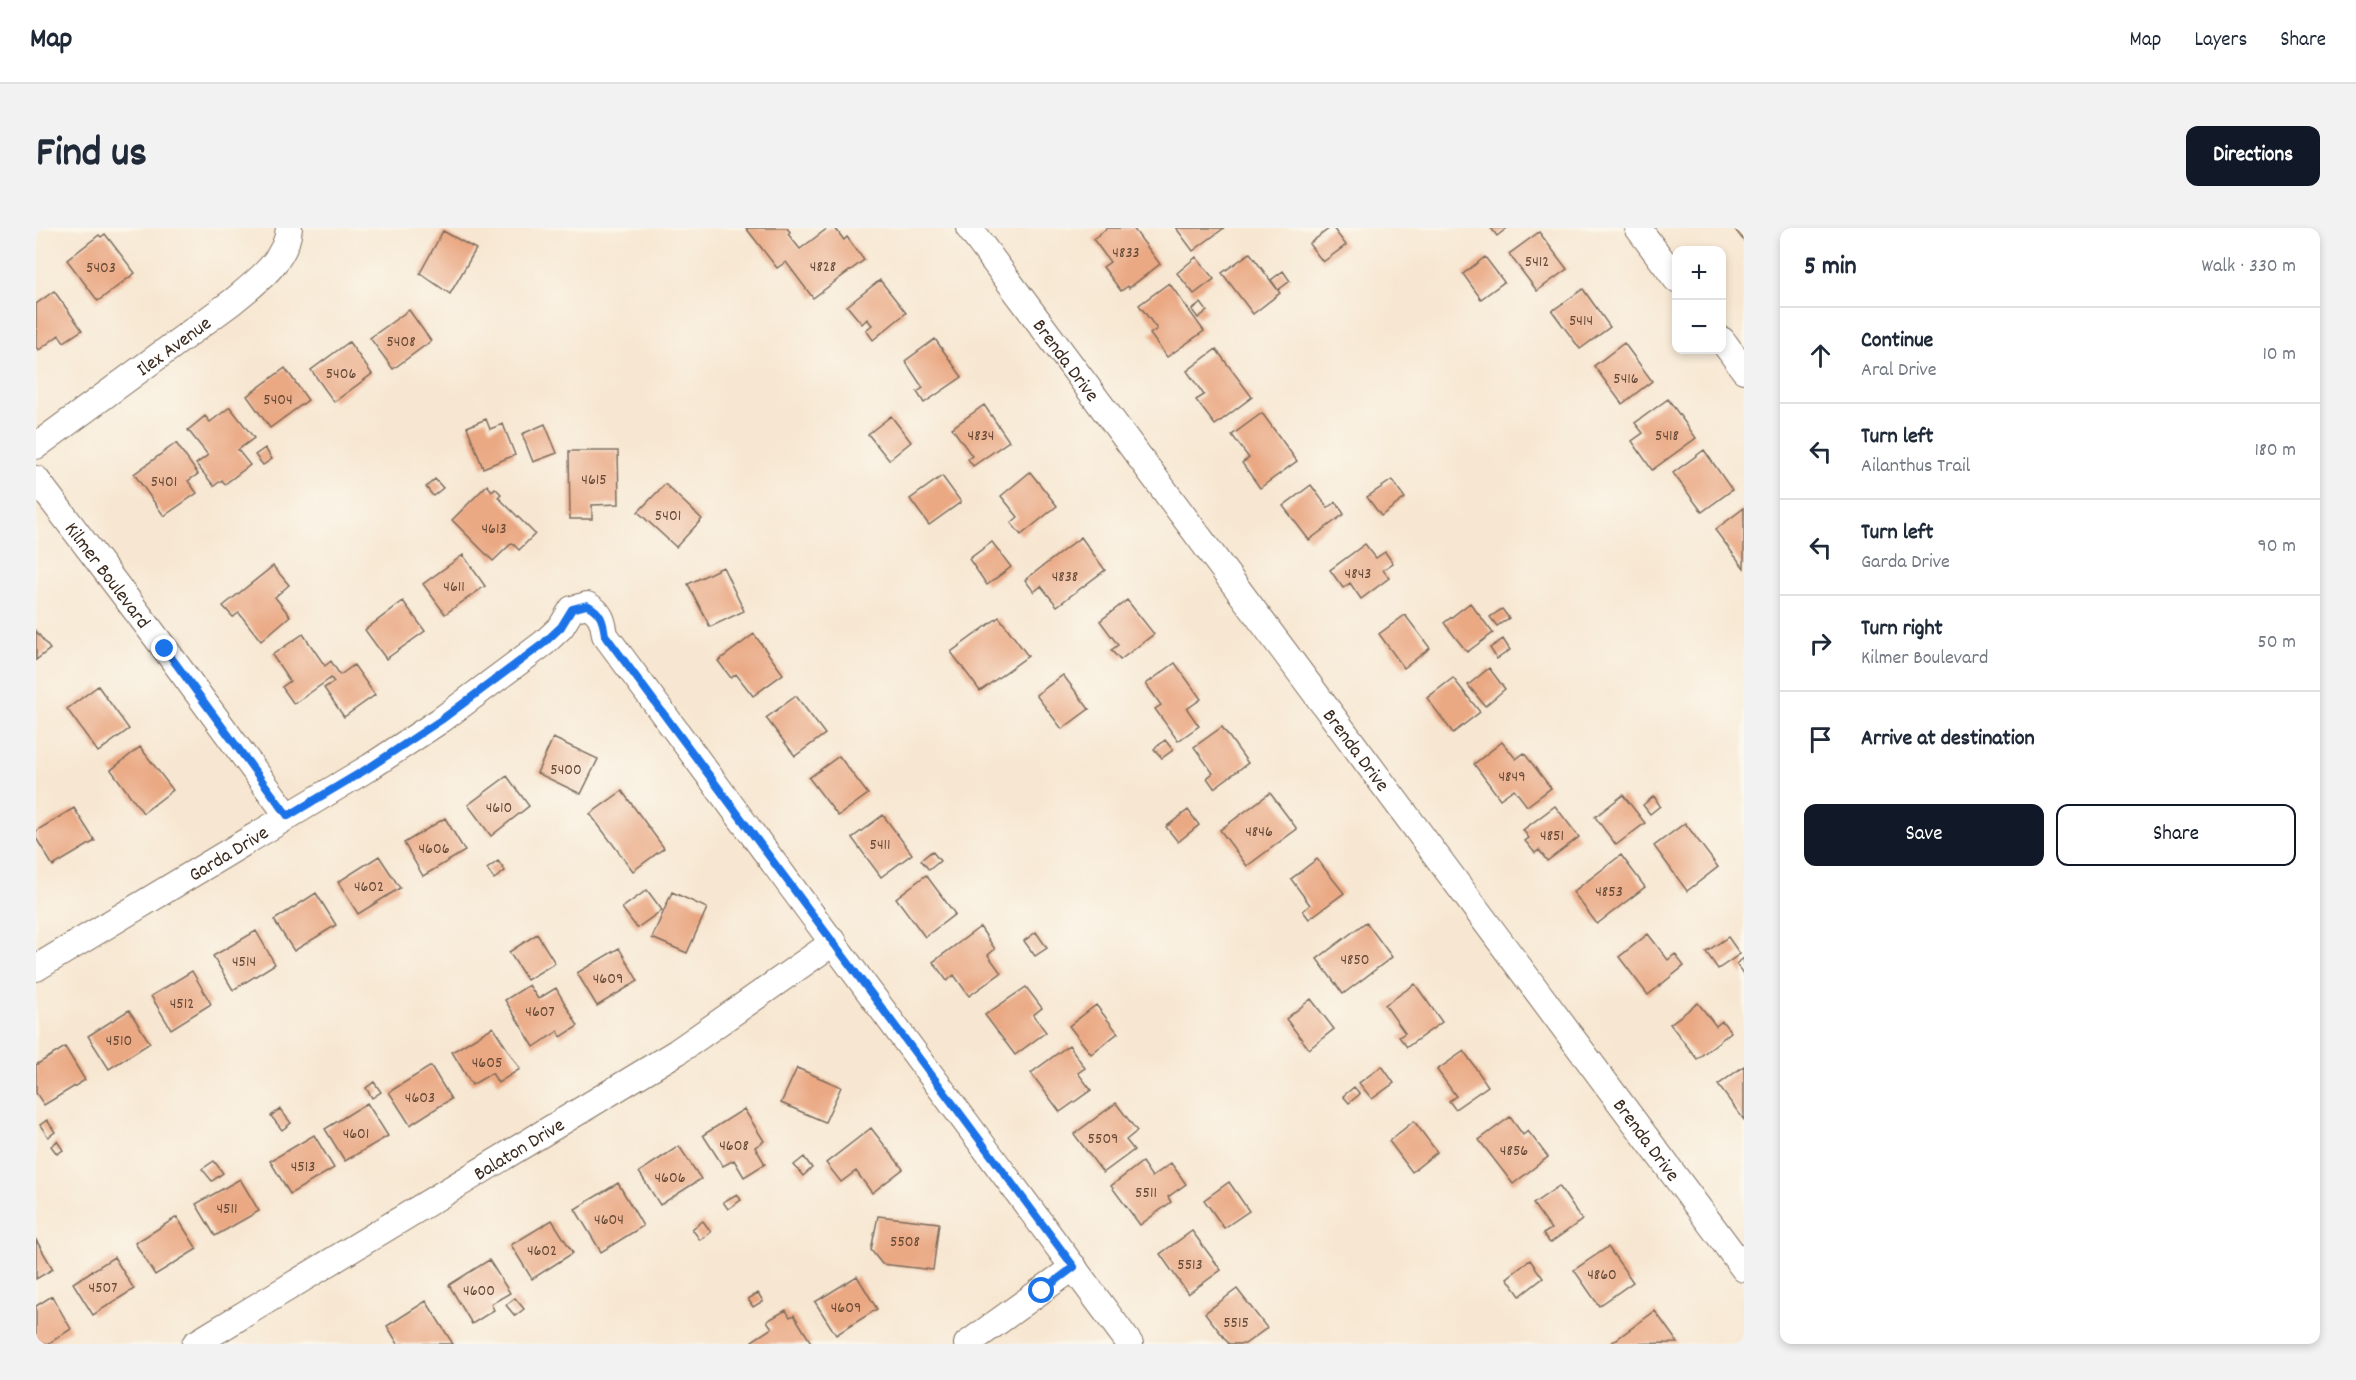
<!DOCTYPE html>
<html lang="en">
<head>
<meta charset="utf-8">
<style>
	:root { --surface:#fff; --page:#f2f2f3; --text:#1f2937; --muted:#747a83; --line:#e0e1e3; --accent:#111827 }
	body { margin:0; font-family:Dekko,sans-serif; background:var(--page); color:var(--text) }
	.controls { position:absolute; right:18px; top:18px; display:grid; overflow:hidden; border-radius:12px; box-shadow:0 3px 9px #0003 }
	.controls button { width:54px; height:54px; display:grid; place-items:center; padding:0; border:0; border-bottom:2px solid var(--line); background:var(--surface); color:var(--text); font:30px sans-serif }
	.stop { position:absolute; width:18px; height:18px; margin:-14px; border:4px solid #1a73e8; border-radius:50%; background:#fff }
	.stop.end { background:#1a73e8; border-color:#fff; box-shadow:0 2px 6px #0008 }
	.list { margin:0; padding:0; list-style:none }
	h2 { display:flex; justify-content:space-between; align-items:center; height:78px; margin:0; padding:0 24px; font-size:26px }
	h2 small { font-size:20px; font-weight:400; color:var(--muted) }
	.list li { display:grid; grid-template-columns:39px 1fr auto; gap:18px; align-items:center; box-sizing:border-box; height:96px; padding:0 24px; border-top:2px solid var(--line) }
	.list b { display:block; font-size:22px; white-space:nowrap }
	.list p { margin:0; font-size:20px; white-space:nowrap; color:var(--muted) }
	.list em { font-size:20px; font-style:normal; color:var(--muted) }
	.actions { display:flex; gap:12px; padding:18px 24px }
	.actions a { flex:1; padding:14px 0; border:2px solid var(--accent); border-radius:12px; text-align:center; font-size:21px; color:var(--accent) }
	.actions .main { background:var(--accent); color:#fff }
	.icon { flex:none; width:33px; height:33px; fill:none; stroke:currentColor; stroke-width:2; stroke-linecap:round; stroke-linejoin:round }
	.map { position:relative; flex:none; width:1708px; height:1116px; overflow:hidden; border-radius:12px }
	header { display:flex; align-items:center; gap:36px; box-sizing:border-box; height:84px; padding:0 30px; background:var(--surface); border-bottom:2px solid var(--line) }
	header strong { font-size:28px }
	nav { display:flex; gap:33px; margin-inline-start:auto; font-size:21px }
	.intro { display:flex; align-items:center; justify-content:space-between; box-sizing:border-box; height:144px; padding:0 36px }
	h1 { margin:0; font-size:42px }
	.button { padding:15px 27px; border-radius:12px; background:var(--accent); color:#fff; font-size:21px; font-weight:700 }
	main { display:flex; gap:36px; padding:0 36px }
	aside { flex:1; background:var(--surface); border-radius:12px; box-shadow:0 3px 9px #0003 }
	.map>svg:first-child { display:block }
	.building { fill:#eaa883 }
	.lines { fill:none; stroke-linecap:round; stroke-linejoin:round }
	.minor-casing { stroke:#7d6c5d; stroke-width:28 }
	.minor { stroke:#fff; stroke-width:26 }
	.route { stroke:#1a73e8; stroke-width:8 }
	.labels { text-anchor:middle; stroke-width:5; stroke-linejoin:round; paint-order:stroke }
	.number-label { font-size:16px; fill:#674a37 }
	.street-label { font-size:20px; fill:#3b2a1e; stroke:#fbf7ec }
</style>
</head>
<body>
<header>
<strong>Map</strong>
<nav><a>Map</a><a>Layers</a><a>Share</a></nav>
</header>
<div class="intro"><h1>Find us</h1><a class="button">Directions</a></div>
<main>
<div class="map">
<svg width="1708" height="1116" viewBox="0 0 1708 1116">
	<rect width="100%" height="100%" fill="#fbf7ec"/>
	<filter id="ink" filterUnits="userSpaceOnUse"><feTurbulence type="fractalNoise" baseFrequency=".0167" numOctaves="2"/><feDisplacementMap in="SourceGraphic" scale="12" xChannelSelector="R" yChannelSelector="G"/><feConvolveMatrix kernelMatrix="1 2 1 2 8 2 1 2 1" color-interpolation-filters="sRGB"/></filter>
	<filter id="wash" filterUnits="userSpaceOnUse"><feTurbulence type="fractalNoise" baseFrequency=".008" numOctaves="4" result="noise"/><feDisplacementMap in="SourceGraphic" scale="24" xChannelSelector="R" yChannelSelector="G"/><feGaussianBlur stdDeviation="1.35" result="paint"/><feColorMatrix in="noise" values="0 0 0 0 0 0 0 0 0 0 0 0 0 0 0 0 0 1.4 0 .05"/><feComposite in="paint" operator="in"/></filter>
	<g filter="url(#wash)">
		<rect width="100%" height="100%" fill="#f7e7d2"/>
		<g id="blocks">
			<path class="building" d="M710,0H751L754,4L752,6L764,21L792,0H799L808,12L811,9L828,32L777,70L750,34L741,40Z
				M1072,0H1097L1124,36L1093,60L1092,58L1085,63L1067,39L1074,34L1057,11Z
				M1140,0H1188L1157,23Z
				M1294,0H1297L1310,17L1287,34L1273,16Z
				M1455,0H1471L1461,8Z
				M1698,0H1708V13Z
				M407,3L440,21L414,66L384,45Z
				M1503,4L1531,41L1501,63L1473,26Z
				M69,6L99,45L62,73L31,32L63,7L65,9Z
				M1214,25L1244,65L1217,86L1186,45Z
				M1160,29L1178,51L1158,66L1141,45Z
				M1449,29L1468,54L1445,71L1427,46Z
				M1247,43L1254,53L1242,62L1235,52Z
				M844,52L870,85L837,112L830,102L836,97L831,91L826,96L811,78Z
				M1133,55L1168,103L1131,129L1114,106L1121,101L1103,77Z
				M1547,61L1574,99L1544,121L1516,83Z
				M18,63L46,102L28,114L23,107L3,122L0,119V76Z
				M1165,75L1171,83L1162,90L1156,82Z
				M373,82L395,113L357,141L334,110Z
				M899,111L926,149L888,175L881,164L887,160L869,133Z
				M313,114L336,146L298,174L275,142Z
				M1588,115L1616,153L1586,176L1558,138Z
				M1180,121L1216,169L1179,197L1160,172L1168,167L1151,143Z
				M249,140L272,172L234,200L211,168Z
				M1632,171L1660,210L1616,242L1596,213L1607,205L1599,195Z
				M948,177L973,213L937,238L932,231L936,228L916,200Z
				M194,179L218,210L202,222L214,237L189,256L186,252L178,258L160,236L172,227L152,202L169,188L174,194Z
				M1226,185L1261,233L1224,260L1206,235L1213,230L1196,207Z
				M855,188L875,214L853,232L832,206Z
				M450,191L454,201L467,196L479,227L447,240L431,199Z
				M509,196L521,225L497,234L486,206Z
				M140,215L162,246L152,253L161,265L128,288L98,246Z
				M229,220L236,231L227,237L219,227Z
				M1668,222L1696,262L1666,284L1637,245Z
				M533,223H582L583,276L556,277V291H534Z
				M994,244L1021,278L985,307L975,295L982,289L965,268Z
				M906,248L925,274L893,297L874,271Z
				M399,251L407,260L397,268L390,259Z
				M1356,252L1369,270L1345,288L1331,269Z
				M629,256L666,291L640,319L602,284Z
				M451,257L456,263L459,260L465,266L462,269L499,306L483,322L476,315L457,333L416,292Z
				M1275,257L1292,280L1300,274L1308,286L1273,312L1247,278Z
				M1708,280V340L1679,302Z
				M1045,309L1069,342L1021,378L1005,358L998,364L989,352Z
				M956,314L975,339L951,357L933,331Z
				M1329,316L1340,330L1349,324L1357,335L1347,342L1353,350L1325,371L1314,355L1307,360L1294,342Z
				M427,327L449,358L409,386L387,356Z
				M237,338L253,357L239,369L254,388L225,413L203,385L197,389L187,378Z
				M687,339L708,383L674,399L652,356Z
				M1091,372L1118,406L1084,432L1075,422L1082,417L1064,393Z
				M367,373L389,403L350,431L329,402Z
				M1434,375L1457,405L1431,424L1408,395Z
				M1466,381L1473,390L1461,398L1454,389Z
				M1369,387L1394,420L1368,440L1343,406Z
				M963,389L992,428L944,463L915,424Z
				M0,403L14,421L0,432Z
				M267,406L289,438L295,433L304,447L318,437L339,467L308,489L288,460L298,454L295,450L258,476L246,459L254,453L236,427Z
				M718,406L747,446L717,468L700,446L695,450L682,433Z
				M1467,411L1474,422L1461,431L1454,420Z
				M1139,435L1165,471L1151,481L1163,498L1142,513L1119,481L1125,477L1110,456Z
				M1453,440L1469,461L1449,478L1432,457Z
				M1027,447L1053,481L1026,501L1000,467Z
				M1417,450L1444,484L1417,505L1391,470Z
				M62,458L93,501L62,524L31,481Z
				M760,468L789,506L759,528L730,490Z
				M1186,499L1212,535L1178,560L1171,550L1177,545L1158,519Z
				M517,510L562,531L545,566L501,545Z
				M1129,512L1137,522L1126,530L1118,521Z
				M1466,514L1480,531L1488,525L1515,560L1491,578L1478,561L1464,571L1438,536Z
				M104,519L137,562L107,585L75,542Z
				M803,528L832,566L802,588L773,550Z
				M471,548L493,578L455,608L432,577Z
				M586,563L628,620L597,643L554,586Z
				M1234,565L1261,601L1211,638L1184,602Z
				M1587,567L1609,595L1580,617L1559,589Z
				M1618,568L1624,578L1614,586L1607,577Z
				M1519,578L1543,609L1511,633L1503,622L1499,625L1489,613L1493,610L1487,602Z
				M38,580L59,613L17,638L0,610V603Z
				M1152,582L1163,597L1142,614L1130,599Z
				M847,587L876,626L845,649L816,610Z
				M409,590L429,623L387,648L368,615Z
				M1649,595L1682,639L1651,663L1618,618Z
				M896,623L904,633L893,642L885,632Z
				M1585,627L1609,659L1561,696L1537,664Z
				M343,628L364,660L322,686L302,654Z
				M1281,631L1308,665L1273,691L1267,683L1274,677L1255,651Z
				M462,633L469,643L458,651L451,641Z
				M890,647L919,686L889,709L860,670Z
				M611,662L626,682L601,700L586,680Z
				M636,664L671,680L651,725L616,710Z
				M280,665L300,697L258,723L238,692Z
				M1330,694L1356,729L1307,766L1281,731Z
				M944,699L959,721L952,727L965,745L933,768L918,747L911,753L897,734Z
				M220,703L239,736L197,762L177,728Z
				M1000,704L1011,720L999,728L988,713Z
				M501,706L519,735L491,752L473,724Z
				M1612,706L1632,732L1639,726L1648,738L1612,767L1583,729Z
				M1692,709L1704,726L1682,741L1670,724Z
				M583,720L602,753L561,778L541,745Z
				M1708,730V747L1700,736Z
				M156,743L175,776L135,801L115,768Z
				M1379,756L1406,794L1371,819L1363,809L1369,805L1349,777Z
				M493,757L502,771L520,760L542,798L525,809L522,803L498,819L469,772Z
				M990,759L1006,780L997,787L1010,804L979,827L949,787Z
				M1275,771L1298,801L1273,821L1250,791Z
				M1662,775L1680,798L1686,793L1695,804L1661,831L1634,796Z
				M1060,777L1082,805L1055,826L1033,798Z
				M93,782L114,815L73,841L52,808Z
				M457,799L484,841L462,855L456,845L436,857L416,824Z
				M1033,817L1049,840L1042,845L1055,862L1024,884L995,845Z
				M29,819L49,852L8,877L0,865V837Z
				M1428,823L1452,858L1419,881L1413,873L1420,868L1401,842Z
				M395,838L415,871L374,897L353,864Z
				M1346,838L1358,855L1336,871L1323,855Z
				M1708,838V892L1682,857Z
				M761,840L805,859L789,894L745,875Z
				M338,854L345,864L336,870L330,860Z
				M1318,859L1324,866L1313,875L1307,868Z
				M331,875L352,908L309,933L289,901Z
				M1080,875L1101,903L1090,912L1098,922L1067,945L1038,906Z
				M244,881L255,895L246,902L235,888Z
				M708,881L728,913L719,919L729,936L708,949L698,932L687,938L667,907Z
				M1474,889L1487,907L1492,903L1512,929L1477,956L1443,912Z
				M11,892L19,904L12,909L4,897Z
				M1378,893L1401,924L1376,944L1353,913Z
				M835,900L867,941L836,965L820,943L805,954L790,935Z
				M278,907L298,940L254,966L234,933Z
				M21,913L27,922L21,926L15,918Z
				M643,918L665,951L624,977L603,944Z
				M768,929L776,940L767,948L758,937Z
				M178,933L187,945L176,953L166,941Z
				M1106,934L1116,949L1135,935L1150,956L1132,969L1135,974L1104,997L1075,958Z
				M204,951L223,983L179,1008L160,976Z
				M1193,954L1213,983L1188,1000L1168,972Z
				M582,955L607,998L565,1024L539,981Z
				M1523,958L1546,992L1514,1015L1507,1006L1515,1001L1497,976Z
				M701,966L705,972L692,981L687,974Z
				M842,988L903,995L897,1042L846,1036L835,1022Z
				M141,989L161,1021L119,1047L99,1015Z
				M516,992L537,1025L496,1051L475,1017Z
				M667,993L675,1004L664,1012L656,1001Z
				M1156,1003L1185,1042L1152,1066L1124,1026Z
				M0,1012L17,1041L0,1051Z
				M1572,1019L1597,1054L1563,1078L1538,1042Z
				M78,1029L98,1061L57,1087L37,1055Z
				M453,1032L474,1065L455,1076L458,1082L436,1096L413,1057Z
				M1494,1032L1507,1050L1484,1068L1471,1050Z
				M821,1048L841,1081L800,1107L779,1074Z
				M1201,1061L1231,1100L1209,1116H1193L1169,1085Z
				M722,1065L727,1073L717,1079L712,1071Z
				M16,1068L35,1101L12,1116H0V1078Z
				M479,1070L488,1081L479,1088L470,1077Z
				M390,1073L417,1116H362L351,1098Z
				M750,1082L754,1089L758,1087L776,1116H718L716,1113L736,1100L731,1093Z
				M1619,1083L1642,1115L1574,1116Z"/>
		</g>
	</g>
	<g filter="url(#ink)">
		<use href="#blocks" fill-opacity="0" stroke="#7d6c5d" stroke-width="1.5"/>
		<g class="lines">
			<g class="minor-casing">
				<g id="minor">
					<path id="s1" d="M933,0L1708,1041"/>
					<path d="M1602,0L1640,51"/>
					<path d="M1686,112L1708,142"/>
					<path id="s2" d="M0,218L196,74C219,55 251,32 253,0"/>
					<path id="s3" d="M0,251L129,421L252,588"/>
					<path id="s4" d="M0,740L334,539L405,492L508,415L525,399L536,381L551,377C565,384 567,393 569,407L1094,1116"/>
					<path id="s5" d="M159,1116L641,824L798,714"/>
					<path d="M931,1116L1038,1039"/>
				</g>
			</g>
			<use href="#minor" class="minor"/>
		</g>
	</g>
	<g class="lines" filter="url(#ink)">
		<path class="route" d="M129,421L252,588L334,539L405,492L508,415L525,399L536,381L551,377C565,384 567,393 569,407L1038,1039L1006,1063"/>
	</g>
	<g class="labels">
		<g class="number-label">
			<text x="1090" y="29">4833</text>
			<text x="1501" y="38">5412</text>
			<text x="787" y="43">4828</text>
			<text x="65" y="44">5403</text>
			<text x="1545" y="97">5414</text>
			<text x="365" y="118">5408</text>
			<text x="305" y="150">5406</text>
			<text x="1590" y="155">5416</text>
			<text x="242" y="176">5404</text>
			<text x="945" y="212">4834</text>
			<text x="1631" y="212">5418</text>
			<text x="558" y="256">4615</text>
			<text x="128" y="258">5401</text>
			<text x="632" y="292">5401</text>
			<text x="458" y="305">4613</text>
			<text x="1322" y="350">4843</text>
			<text x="1029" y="353">4838</text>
			<text x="418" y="363">4611</text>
			<text x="530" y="546">5400</text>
			<text x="1476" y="553">4849</text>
			<text x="463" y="584">4610</text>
			<text x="1223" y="608">4846</text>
			<text x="1516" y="612">4851</text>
			<text x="844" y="621">5411</text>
			<text x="398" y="625">4606</text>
			<text x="333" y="663">4602</text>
			<text x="1573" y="668">4853</text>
			<text x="1319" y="736">4850</text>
			<text x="208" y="738">4514</text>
			<text x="572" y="755">4609</text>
			<text x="146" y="780">4512</text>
			<text x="504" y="788">4607</text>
			<text x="83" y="817">4510</text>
			<text x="451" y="839">4605</text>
			<text x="384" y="874">4603</text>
			<text x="320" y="910">4601</text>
			<text x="1067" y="915">5509</text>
			<text x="698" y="922">4608</text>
			<text x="1478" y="927">4856</text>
			<text x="267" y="943">4513</text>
			<text x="634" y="954">4606</text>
			<text x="1110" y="969">5511</text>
			<text x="191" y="985">4511</text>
			<text x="573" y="996">4604</text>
			<text x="869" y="1018">5508</text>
			<text x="506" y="1027">4602</text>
			<text x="1154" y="1041">5513</text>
			<text x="1566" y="1051">4860</text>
			<text x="67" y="1064">4507</text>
			<text x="443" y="1067">4600</text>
			<text x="810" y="1084">4609</text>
			<text x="1200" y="1099">5515</text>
		</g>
		<g class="street-label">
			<text dy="7" stroke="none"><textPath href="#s2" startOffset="170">Ilex Avenue</textPath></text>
			<text dy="7" stroke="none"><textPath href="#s1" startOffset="164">Brenda Drive</textPath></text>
			<text dy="7" stroke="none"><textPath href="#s3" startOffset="120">Kilmer Boulevard</textPath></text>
			<text dy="7" stroke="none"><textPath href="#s1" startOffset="650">Brenda Drive</textPath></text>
			<text dy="7" stroke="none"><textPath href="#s4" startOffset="224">Garda Drive</textPath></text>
			<text dy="7" stroke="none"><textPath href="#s1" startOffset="1136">Brenda Drive</textPath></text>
			<text dy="7" stroke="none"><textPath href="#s5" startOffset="378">Balaton Drive</textPath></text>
		</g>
	</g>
</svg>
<div class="controls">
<button>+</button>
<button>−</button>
</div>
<div class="stop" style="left:1006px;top:1063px"></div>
<div class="stop end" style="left:129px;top:421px"></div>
</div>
<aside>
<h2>5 min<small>Walk · 330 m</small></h2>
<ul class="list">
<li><svg class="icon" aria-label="ahead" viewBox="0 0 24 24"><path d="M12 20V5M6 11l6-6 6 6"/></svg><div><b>Continue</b><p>Aral Drive</p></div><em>10 m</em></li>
<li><svg class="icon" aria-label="left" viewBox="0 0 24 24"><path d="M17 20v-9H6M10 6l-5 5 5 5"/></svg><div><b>Turn left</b><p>Ailanthus Trail</p></div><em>180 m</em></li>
<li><svg class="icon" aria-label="left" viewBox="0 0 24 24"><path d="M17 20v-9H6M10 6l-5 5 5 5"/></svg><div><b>Turn left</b><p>Garda Drive</p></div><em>90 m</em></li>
<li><svg class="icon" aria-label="right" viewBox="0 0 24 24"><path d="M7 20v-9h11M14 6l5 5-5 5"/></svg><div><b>Turn right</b><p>Kilmer Boulevard</p></div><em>50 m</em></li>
<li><svg class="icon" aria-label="arrive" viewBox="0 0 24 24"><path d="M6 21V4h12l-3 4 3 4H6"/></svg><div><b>Arrive at destination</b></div></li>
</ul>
<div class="actions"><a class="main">Save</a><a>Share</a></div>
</aside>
</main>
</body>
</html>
